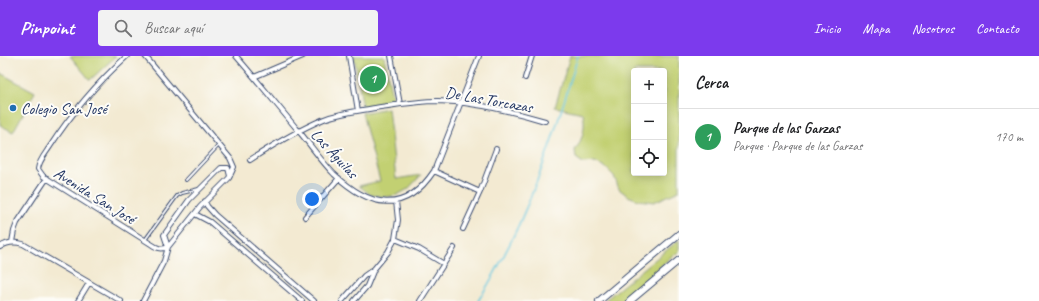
<!DOCTYPE html>
<html lang="es">
<head>
<meta charset="utf-8">
<style>
	:root { --surface:#fff; --page:#f2f2f2; --text:#202124; --muted:#757577; --line:#e0e0e0; --accent:#7c3aed }
	body { margin:0; font-family:Caveat,sans-serif; background:var(--page); color:var(--text) }
	.controls { position:absolute; right:12px; top:12px; display:grid; overflow:hidden; border-radius:4px; box-shadow:0 2px 10px #0003 }
	.controls button { width:36px; height:36px; display:grid; place-items:center; padding:0; border:0; border-bottom:1px solid var(--line); background:var(--surface); color:var(--text); font:20px sans-serif }
	.you { position:absolute; left:312px; top:143px; width:14px; height:14px; margin:-10px; border:3px solid #fff; border-radius:50%; background:#1a73e8; box-shadow:0 0 0 6px #1a73e833 }
	.badge { display:grid; place-items:center; width:26px; height:26px; border-radius:50%; background:var(--accent); color:#fff; font-size:13px; font-weight:700 }
	.pin { position:absolute; translate:-50% -50%; border:2px solid #fff; box-shadow:0 1px 4px #0006 }
	.list { margin:0; padding:0; list-style:none }
	h2 { display:flex; justify-content:space-between; align-items:center; height:52px; margin:0; padding:0 16px; font-size:17px }
	h2 small { font-size:13px; font-weight:400; color:var(--muted) }
	.list li { display:grid; grid-template-columns:26px 1fr auto; gap:12px; align-items:center; box-sizing:border-box; height:56px; padding:0 16px; border-top:1px solid var(--line) }
	.list b { display:block; font-size:15px; white-space:nowrap }
	.list p { margin:0; font-size:13px; white-space:nowrap; color:var(--muted) }
	.list em { font-size:13px; font-style:normal; color:var(--muted) }
	.icon { flex:none; width:22px; height:22px; fill:none; stroke:currentColor; stroke-width:2; stroke-linecap:round; stroke-linejoin:round }
	.map { position:relative; flex:none; width:679px; height:245px; overflow:hidden }
	header { display:flex; align-items:center; gap:24px; box-sizing:border-box; height:56px; padding:0 20px; background:var(--accent); color:#fff }
	header strong { font-size:19px }
	nav { display:flex; gap:22px; margin-inline-start:auto; font-size:14px }
	.search { width:280px; height:36px; background:var(--page); display:flex; align-items:center; gap:10px; box-sizing:border-box; padding:0 14px; border-radius:4px; color:var(--muted); font-size:15px }
	main { display:flex }
	aside { flex:1; background:var(--surface) }
	.map>svg:first-child { display:block }
	.green { fill:#c2d072; stroke:#6e8068; fill-rule:evenodd }
	.lines { fill:none; stroke-linecap:round; stroke-linejoin:round }
	.stream { stroke:#62c7e0; stroke-width:1.5 }
	.service-casing { stroke:#3b4b6f; stroke-width:4 }
	.minor-casing { stroke:#3b4b6f; stroke-width:6 }
	.secondary-casing { stroke:#3b4b6f; stroke-width:8 }
	.service { stroke:#fff; stroke-width:2 }
	.minor { stroke:#fff; stroke-width:4 }
	.secondary { stroke:#fff; stroke-width:6 }
	.poi-dot { fill:#1f6fb2; stroke:#fdfcf7; stroke-width:1.5 }
	.labels { text-anchor:middle; stroke-width:4; stroke-linejoin:round; paint-order:stroke }
	.street-label { font-size:16px; fill:#1b2f5e; stroke:#fdfcf7 }
	.poi-label { font-size:16px; fill:#1b2f5e; stroke:#fdfcf7; text-anchor:start }
</style>
</head>
<body>
<header>
<strong>Pinpoint</strong>
<div class="search"><svg class="icon" aria-label="search" viewBox="0 0 24 24"><circle cx="10" cy="10" r="6"/><path d="M15 15l6 6"/></svg>Buscar aquí</div>
<nav><a>Inicio</a><a>Mapa</a><a>Nosotros</a><a>Contacto</a></nav>
</header>
<main>
<div class="map">
<svg width="679" height="245" viewBox="0 0 679 245">
	<rect width="100%" height="100%" fill="#fdfcf7"/>
	<filter id="ink" filterUnits="userSpaceOnUse"><feTurbulence type="fractalNoise" baseFrequency=".025" numOctaves="2"/><feDisplacementMap in="SourceGraphic" scale="8" xChannelSelector="R" yChannelSelector="G"/><feConvolveMatrix kernelMatrix="1 2 1 2 8 2 1 2 1" color-interpolation-filters="sRGB"/></filter>
	<filter id="wash" filterUnits="userSpaceOnUse"><feTurbulence type="fractalNoise" baseFrequency=".012" numOctaves="4" result="noise"/><feDisplacementMap in="SourceGraphic" scale="16" xChannelSelector="R" yChannelSelector="G"/><feGaussianBlur stdDeviation="0.9" result="paint"/><feColorMatrix in="noise" values="0 0 0 0 0 0 0 0 0 0 0 0 0 0 0 0 0 1.4 0 .05"/><feComposite in="paint" operator="in"/></filter>
	<g filter="url(#wash)">
		<rect width="100%" height="100%" fill="#f3ead2"/>
		<path class="green" d="M70,0H116L90,24Z
			M354,0H384L393,46L363,52Z
			M570,0H679V135L654,146L638,144L628,140L619,133L614,120L605,111L595,106L583,107L576,102L575,94C583,83 586,71 583,57L555,51ZM634,15H664V117H634Z
			M0,17L35,36L13,76L0,69Z
			M388,52L396,123L421,119L408,133L397,139L387,141L371,139L359,130L380,125L362,57Z
			M679,184V196L672,200L623,245H604Z"/>
		<g class="lines">
			<path class="stream" d="M478,245C526,170 553,84 578,0"/>
		</g>
	</g>
	<g filter="url(#ink)">
		<g class="lines">
			<g class="service-casing">
				<path id="service" d="M186,124L219,89
					M145,184L177,140L182,137L199,133"/>
			</g>
			<g class="minor-casing">
				<path id="minor" d="M127,0C97,27 71,58 49,92C45,98 39,105 38,113L43,120L151,188C157,192 161,194 168,191L200,151L229,122L234,111L230,102L145,0
					M236,0C257,24 277,49 297,73C310,88 321,105 334,118C369,151 404,160 434,115L479,0
					M349,0L358,55
					M391,0L400,48
					M254,21L303,0
					M525,22L532,0
					M250,104C273,89 298,74 324,63C340,57 358,55 375,52C395,49 417,45 438,45C474,46 511,55 545,65
					M434,115L480,136
					M205,145L207,150L215,159L314,245
					M195,158L210,166L302,245
					M305,161L339,122
					M463,173L480,136L496,93
					M395,183L419,193L444,208
					M12,186L14,175L17,167L47,122
					M0,191C7,186 14,185 23,188L121,245
					M168,191L164,179L189,144L221,112H228L230,120
					M78,245L89,227
					M143,245L164,205L168,191
					M342,245L364,220L374,213
					M354,245L367,230L374,213L388,196L395,183L398,164L396,145
					M420,245L454,192"/>
			</g>
			<g class="secondary-casing">
				<path id="secondary" d="M599,245L679,178
					M630,245L679,204"/>
			</g>
			<use href="#service" class="service"/>
			<use href="#minor" class="minor"/>
			<use href="#secondary" class="secondary"/>
		</g>
	</g>
	<circle class="poi-dot" cx="13" cy="52" r="4"/>
	<g class="labels">
		<g class="street-label">
			<text transform="translate(489 43) rotate(10)" y="6">De Las Torcazas</text>
			<text transform="translate(335 97) rotate(47)" y="6">Las Águilas</text>
			<text transform="translate(95 139) rotate(32)" y="6">Avenida San José</text>
		</g>
		<g class="poi-label">
			<text x="21" y="58">Colegio San José</text>
		</g>
	</g>
</svg>
<div class="controls">
<button>+</button>
<button>−</button>
<button><svg class="icon" aria-label="locate" viewBox="0 0 24 24"><circle cx="12" cy="12" r="6"/><path d="M12 2v4M12 18v4M2 12h4M18 12h4"/></svg></button>
</div>
<div class="you"></div>
<div class="pin badge" style="left:373px;top:23px;background:#2e9e5b">1</div>
</div>
<aside>
<h2>Cerca<small></small></h2>
<ul class="list">
<li><span class="badge" style="background:#2e9e5b">1</span><div><b>Parque de las Garzas</b><p>Parque · Parque de las Garzas</p></div><em>170 m</em></li>
</ul>
</aside>
</main>
</body>
</html>
